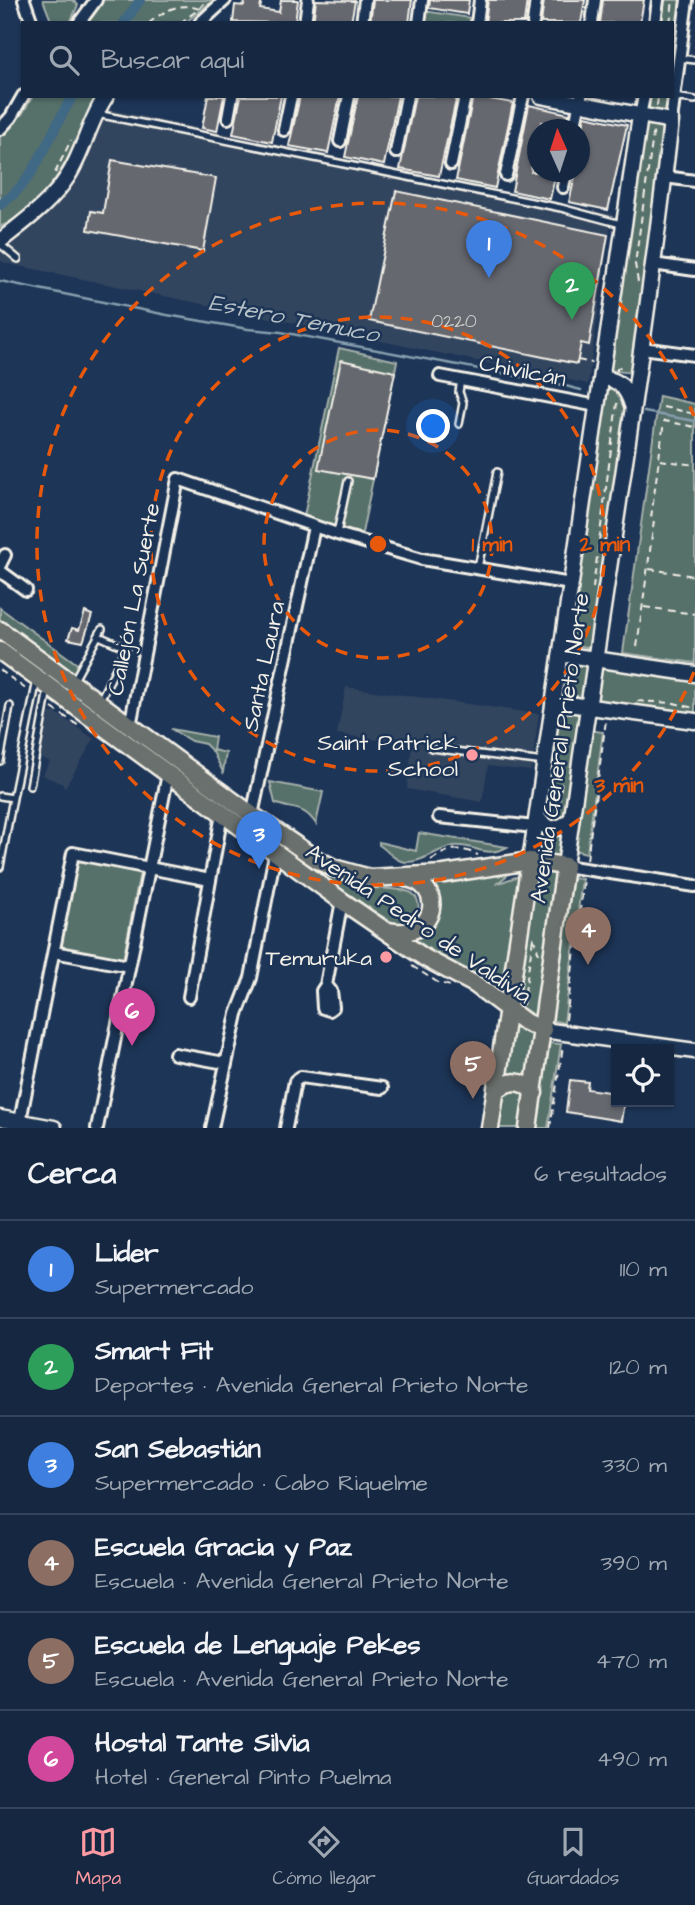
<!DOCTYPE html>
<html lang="es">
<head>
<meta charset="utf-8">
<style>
	:root { --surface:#162841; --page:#1f3048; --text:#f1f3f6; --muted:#9ea6b1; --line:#35445a; --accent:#ff9aa2 }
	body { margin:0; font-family:"Architects Daughter",sans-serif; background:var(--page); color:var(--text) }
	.controls { position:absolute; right:21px; bottom:21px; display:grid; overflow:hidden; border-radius:0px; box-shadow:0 2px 5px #0004 }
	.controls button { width:63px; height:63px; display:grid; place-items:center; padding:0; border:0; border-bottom:2px solid var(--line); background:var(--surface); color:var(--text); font:35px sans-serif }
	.compass { position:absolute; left:527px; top:119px; width:63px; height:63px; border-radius:50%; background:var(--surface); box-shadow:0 2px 5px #0004; rotate:357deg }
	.you { position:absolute; left:434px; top:427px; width:24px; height:24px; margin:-18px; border:5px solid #fff; border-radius:50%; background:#1a73e8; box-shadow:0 0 0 10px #1a73e833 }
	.badge { display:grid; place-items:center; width:46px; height:46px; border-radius:50%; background:var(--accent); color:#fff; font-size:23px; font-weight:700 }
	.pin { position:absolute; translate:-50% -58px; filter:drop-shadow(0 2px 4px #0008) }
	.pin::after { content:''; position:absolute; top:37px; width:24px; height:21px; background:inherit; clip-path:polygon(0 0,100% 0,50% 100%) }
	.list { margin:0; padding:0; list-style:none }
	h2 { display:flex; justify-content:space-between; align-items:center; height:91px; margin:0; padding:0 28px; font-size:30px }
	h2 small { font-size:23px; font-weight:400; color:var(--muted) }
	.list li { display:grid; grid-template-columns:46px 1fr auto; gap:21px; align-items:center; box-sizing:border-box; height:98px; padding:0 28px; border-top:2px solid var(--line) }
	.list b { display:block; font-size:26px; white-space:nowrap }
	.list p { margin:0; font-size:23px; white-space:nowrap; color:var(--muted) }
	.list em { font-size:23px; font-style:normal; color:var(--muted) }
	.icon { flex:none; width:38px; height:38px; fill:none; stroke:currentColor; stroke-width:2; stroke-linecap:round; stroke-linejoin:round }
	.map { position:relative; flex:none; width:695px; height:1128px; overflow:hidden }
	.search { position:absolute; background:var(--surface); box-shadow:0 2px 5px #0004; left:21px; right:21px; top:21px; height:77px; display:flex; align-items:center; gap:18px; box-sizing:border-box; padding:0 24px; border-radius:0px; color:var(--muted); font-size:26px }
	.sheet { height:679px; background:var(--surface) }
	nav { display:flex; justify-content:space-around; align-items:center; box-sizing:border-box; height:98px; border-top:2px solid var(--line); background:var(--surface); font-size:19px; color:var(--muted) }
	nav a { display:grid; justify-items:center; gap:4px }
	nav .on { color:var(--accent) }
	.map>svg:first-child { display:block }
	.built { fill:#33445e }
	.green { fill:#566f6b; stroke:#a5b0aa; stroke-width:2 }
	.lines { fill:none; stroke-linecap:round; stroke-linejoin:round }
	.stream { stroke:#879fad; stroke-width:2.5 }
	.canal { stroke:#3f6986; stroke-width:10 }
	.building { fill:#666870; stroke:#f4f1e8; stroke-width:2 }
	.lane-casing { stroke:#f4f1e8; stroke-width:10 }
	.street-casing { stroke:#f4f1e8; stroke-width:16 }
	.secondary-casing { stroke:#f4f1e8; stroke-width:19 }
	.primary-casing { stroke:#f4f1e8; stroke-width:21 }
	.path { stroke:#f4f1e8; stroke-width:2; stroke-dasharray:7 5; stroke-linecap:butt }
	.lane { stroke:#1d3557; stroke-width:5 }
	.street { stroke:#1d3557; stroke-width:10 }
	.secondary { stroke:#1d3557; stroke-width:14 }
	.primary { stroke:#6b706d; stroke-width:16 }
	.ring { fill:none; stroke:#e8590c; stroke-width:3.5; stroke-dasharray:12 9 }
	.poi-dot { fill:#ff9aa2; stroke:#1d3557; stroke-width:2.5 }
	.labels { text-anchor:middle; stroke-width:5; stroke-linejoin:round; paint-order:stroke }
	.number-label { font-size:19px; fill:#d0cfca }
	.street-label { font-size:23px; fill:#f4f1e8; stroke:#1d3557 }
	.poi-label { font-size:23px; fill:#f4f1e8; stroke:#1d3557; text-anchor:end }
	.water-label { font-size:24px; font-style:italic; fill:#b5c1c6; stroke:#1d3557 }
	.centre { fill:#e8590c; stroke:#1d3557; stroke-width:3.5 }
	.ring-label { font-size:21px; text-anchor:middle; font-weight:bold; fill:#e8590c; stroke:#1d3557; stroke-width:5; stroke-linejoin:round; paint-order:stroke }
</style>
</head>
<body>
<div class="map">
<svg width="695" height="1128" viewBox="0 0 695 1128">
	<rect width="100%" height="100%" fill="#1d3557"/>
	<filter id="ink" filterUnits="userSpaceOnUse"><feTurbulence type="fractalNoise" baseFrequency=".0143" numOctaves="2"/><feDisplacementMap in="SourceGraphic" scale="14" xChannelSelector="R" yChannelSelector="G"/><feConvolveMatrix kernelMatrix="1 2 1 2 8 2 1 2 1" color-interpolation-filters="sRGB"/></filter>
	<g filter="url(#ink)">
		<path class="built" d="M108,109L612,214L588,384L5,263L0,260V246L50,208Z
			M346,687L539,714L531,771L488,766L482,802L407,789L412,745L337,734Z
			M44,713H56L94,739L64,789L63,784L42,775L50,762L37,755Z"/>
		<path class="green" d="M43,0H73L78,5L70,23H52Z
			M100,0H213L185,23H85Z
			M661,0H685L676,58L674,97L669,118L644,114L646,96H672V23H658Z
			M424,11L471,18L470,23H422Z
			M33,96H99C75,146 53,203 0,227V134L22,114Z
			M656,122L664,126L667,131L632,373L609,370L644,127L648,124Z
			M339,348L397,361L361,538L303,521Z
			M607,381L628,396L594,648L566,644Z
			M659,396L695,404V663L623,653Z
			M0,608L80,666L74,677L0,621Z
			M564,660L592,664L586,701L558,697Z
			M597,663L695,678V716L592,704Z
			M558,710L572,711L584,717L563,861L535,856Z
			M171,729L215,737L213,750L226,753L223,772L213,752L205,744L191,741Z
			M588,730L603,732L587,853L572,850Z
			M270,782L323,792L316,824C303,804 292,811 275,803Z
			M419,833L507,847C485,859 475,844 454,846C435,849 420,866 401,861C393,859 386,849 379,845V842L416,851Z
			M272,846C279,848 287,850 293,852C317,863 333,881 360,887C372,889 406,887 413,894C421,901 419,910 415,919L401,927L368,909Z
			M77,860L140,872L123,960L60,947Z
			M518,867L496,884L524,874L505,1002L405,941C446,928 442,916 427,882Z
			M534,868L561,872L540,1019L514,1003Z
			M569,878L582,879L564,1023L551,1020Z
			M513,1021L538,1036L524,1128H498Z
			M546,1043L561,1044L548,1128H533Z"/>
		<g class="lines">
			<path class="stream" d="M0,281L167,315L248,329L281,332L554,383L581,390
				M644,412L695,421"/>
			<path class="canal" d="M124,23L140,0
				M0,205C38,180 49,132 73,96"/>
		</g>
		<path class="building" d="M245,0H262L260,9L279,12L281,0H298L295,23L233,22L235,5L244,6Z
			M316,0L355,1L351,22L313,23Z
			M373,0H412L409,23H370Z
			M430,0H469L467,14L429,8Z
			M488,0H527L524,23H485Z
			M544,0H585L581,23H541Z
			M603,0H644L640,23H600Z
			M208,96H224L217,131L202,128Z
			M241,96H281L272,142L233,134Z
			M300,96H340L328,153L289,146Z
			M358,96H398L384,165L345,157Z
			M415,96H457L439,176L400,169Z
			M473,96L513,103L495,188L456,180Z
			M529,105L569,114L566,128L541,122L540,130H537L531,172H556L550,199L512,191Z
			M585,116L627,125L608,210L569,202L576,172H579V149Z
			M112,160L216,178L203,251L88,230L91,211L103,213Z
			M396,191L608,235L589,345L581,343L577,364L369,321Z
			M341,360L395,372L373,479L318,469Z
			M85,612L92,615L83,642L68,639L72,628L79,630Z
			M570,1080L588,1082L587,1089L616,1093V1102H624L621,1121L566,1112Z"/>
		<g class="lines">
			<g class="lane-casing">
				<path id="lane" d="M679,58L695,60
					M674,97L695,100
					M97,114L561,208L621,224
					M0,244L18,259
					M459,424L463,403L459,392L461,380
					M337,533L348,481
					M478,568L497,472
					M99,636L126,648L99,702
					M73,682L102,629
					M431,748L545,762
					M0,761L10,706
					M30,786L48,689
					M0,796L13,798L37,680
					M0,867L13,798"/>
			</g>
			<g class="street-casing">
				<path id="street" d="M24,0L32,23
					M79,23L96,0
					M200,23L225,0
					M305,23L308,0
					M362,23L365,0
					M419,23L422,0
					M477,23L480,0
					M533,23L536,0
					M592,23L595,0
					M655,23L658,0
					M640,116L644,96
					M228,118L232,96
					M671,121L687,0
					M0,129L11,117L23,96
					M284,130L291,96
					M574,130L581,96
					M340,141L349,96
					M396,152L407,96
					M451,164L465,96
					M506,175L523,96
					M665,177L695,181
					M563,187L566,172
					M653,264L695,270
					M642,348L695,355
					M440,376L597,406
					M0,565L5,555
					M0,571L26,590
					M130,726L178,479L337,534L422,559L571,584
					M252,815L314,527
					M439,817L535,827
					M565,866L695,886
					M54,952L129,966
					M326,985L331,991L333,1007L329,1010L323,1008L322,991L326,985L342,901
					M189,997L222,814
					M175,1054L225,1063
					M19,1126L73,853L210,880
					M97,1128L168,774
					M212,1128L237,1014L251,978L275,854
					M286,1128L295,1081L301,1077L382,1088"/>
			</g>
			<g class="secondary-casing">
				<path id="secondary" d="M541,96L671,121C642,370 600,617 565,866
					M0,241C25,221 51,203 68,176C84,151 89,121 106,96
					M602,377C620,381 626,387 632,405
					M561,654L695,674
					M553,702L695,721
					M537,815C545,833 560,831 572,818
					M530,861L640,116
					M543,1030L695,1051
					M0,1118L54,1128"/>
			</g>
			<g class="primary-casing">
				<path id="primary" d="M0,630L252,815L316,859L334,868L370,878L444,874L530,861L565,866L528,1128
					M0,651L342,901L425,958L476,985L525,1022L543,1030
					M389,931C438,941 446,883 405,878
					M496,1091C508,1079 523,1079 534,1093
					M490,1128L530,861"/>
			</g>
			<path class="path" d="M149,23C164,11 180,1 199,9
				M180,23L199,9L207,0
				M670,23L673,0
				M657,106L658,96
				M55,173L71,140
				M638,282L635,264L654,128
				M578,360L592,363
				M617,371V368L626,367
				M663,407L695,414
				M660,460L695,465
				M649,569L695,576
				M593,588L617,403
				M644,607L695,614
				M637,647L654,521L651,518L664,421L695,427
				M0,670L27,690
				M637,701L674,703L694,708
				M52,708L79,726
				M558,814L562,778L558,757
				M431,860C450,848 457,846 478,855
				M587,860L606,720
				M533,937L539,954
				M412,966L437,982L450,986
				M523,1005L533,938
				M566,1020L584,879
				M550,1128L563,1046"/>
			<use href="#lane" class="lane"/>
			<use href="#street" class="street"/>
			<use href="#secondary" class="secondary"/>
			<use href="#primary" class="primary"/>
		</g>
	</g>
	<g class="ring">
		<circle cx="378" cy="544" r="114"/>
		<circle cx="378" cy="544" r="227"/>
		<path d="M694 672A341 341 0 1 1 694 416"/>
	</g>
	<g class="poi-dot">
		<circle cx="472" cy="755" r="7"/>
		<circle cx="386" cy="957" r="7"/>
	</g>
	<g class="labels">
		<g class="number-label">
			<text x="454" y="327">0220</text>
		</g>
		<g class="street-label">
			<text transform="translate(523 370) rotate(11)" y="8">Chivilcán</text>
			<text transform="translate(133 599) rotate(-79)" y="8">Callejón La Suerte</text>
			<text transform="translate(263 666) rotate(-78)" y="8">Santa Laura</text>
			<text transform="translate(559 748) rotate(-82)" y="8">Avenida General Prieto Norte</text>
			<text transform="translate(419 923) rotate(34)" y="8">Avenida Pedro de Valdivia</text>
		</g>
		<g class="poi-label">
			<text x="458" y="750">Saint Patrick<tspan x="458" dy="26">School</tspan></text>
			<text x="372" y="965">Temuruka</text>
		</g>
		<g class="water-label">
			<text transform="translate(294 318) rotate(11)" y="8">Estero Temuco</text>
		</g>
	</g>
	<circle cx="378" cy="544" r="10" class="centre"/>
	<g class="ring-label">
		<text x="492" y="551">1 min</text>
		<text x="605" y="551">2 min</text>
		<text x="619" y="792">3 min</text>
	</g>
</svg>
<div class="controls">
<button><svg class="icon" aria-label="locate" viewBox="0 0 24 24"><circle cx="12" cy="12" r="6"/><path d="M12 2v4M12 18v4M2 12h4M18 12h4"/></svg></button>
</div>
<svg class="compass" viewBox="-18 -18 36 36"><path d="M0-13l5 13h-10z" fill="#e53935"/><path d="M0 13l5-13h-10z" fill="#9ea6b1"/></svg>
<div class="you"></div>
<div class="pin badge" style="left:489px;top:278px;background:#3f7fe0">1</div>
<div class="pin badge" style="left:572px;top:320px;background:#2e9e5b">2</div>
<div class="pin badge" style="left:259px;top:869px;background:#3f7fe0">3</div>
<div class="pin badge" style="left:588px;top:965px;background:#8d6e63">4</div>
<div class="pin badge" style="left:473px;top:1099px;background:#8d6e63">5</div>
<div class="pin badge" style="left:132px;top:1046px;background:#d1479c">6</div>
<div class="search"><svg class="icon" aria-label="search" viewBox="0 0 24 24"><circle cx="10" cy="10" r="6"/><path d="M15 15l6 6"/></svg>Buscar aquí</div>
</div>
<section class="sheet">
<h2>Cerca<small>6 resultados</small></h2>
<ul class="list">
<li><span class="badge" style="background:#3f7fe0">1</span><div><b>Lider</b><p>Supermercado</p></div><em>110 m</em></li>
<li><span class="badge" style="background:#2e9e5b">2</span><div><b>Smart Fit</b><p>Deportes · Avenida General Prieto Norte</p></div><em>120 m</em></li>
<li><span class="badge" style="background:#3f7fe0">3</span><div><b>San Sebastián</b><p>Supermercado · Cabo Riquelme</p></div><em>330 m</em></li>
<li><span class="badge" style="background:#8d6e63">4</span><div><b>Escuela Gracia y Paz</b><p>Escuela · Avenida General Prieto Norte</p></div><em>390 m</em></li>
<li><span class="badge" style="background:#8d6e63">5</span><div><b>Escuela de Lenguaje Pekes</b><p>Escuela · Avenida General Prieto Norte</p></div><em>470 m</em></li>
<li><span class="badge" style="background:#d1479c">6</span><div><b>Hostal Tante Silvia</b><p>Hotel · General Pinto Puelma</p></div><em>490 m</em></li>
</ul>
</section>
<nav>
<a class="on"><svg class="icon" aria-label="map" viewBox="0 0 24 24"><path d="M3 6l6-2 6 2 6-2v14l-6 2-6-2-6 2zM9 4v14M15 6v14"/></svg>Mapa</a>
<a><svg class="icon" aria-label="directions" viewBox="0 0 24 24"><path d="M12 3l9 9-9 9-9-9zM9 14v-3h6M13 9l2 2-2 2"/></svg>Cómo llegar</a>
<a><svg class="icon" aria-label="saved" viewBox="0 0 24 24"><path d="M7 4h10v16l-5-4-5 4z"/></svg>Guardados</a>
</nav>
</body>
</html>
